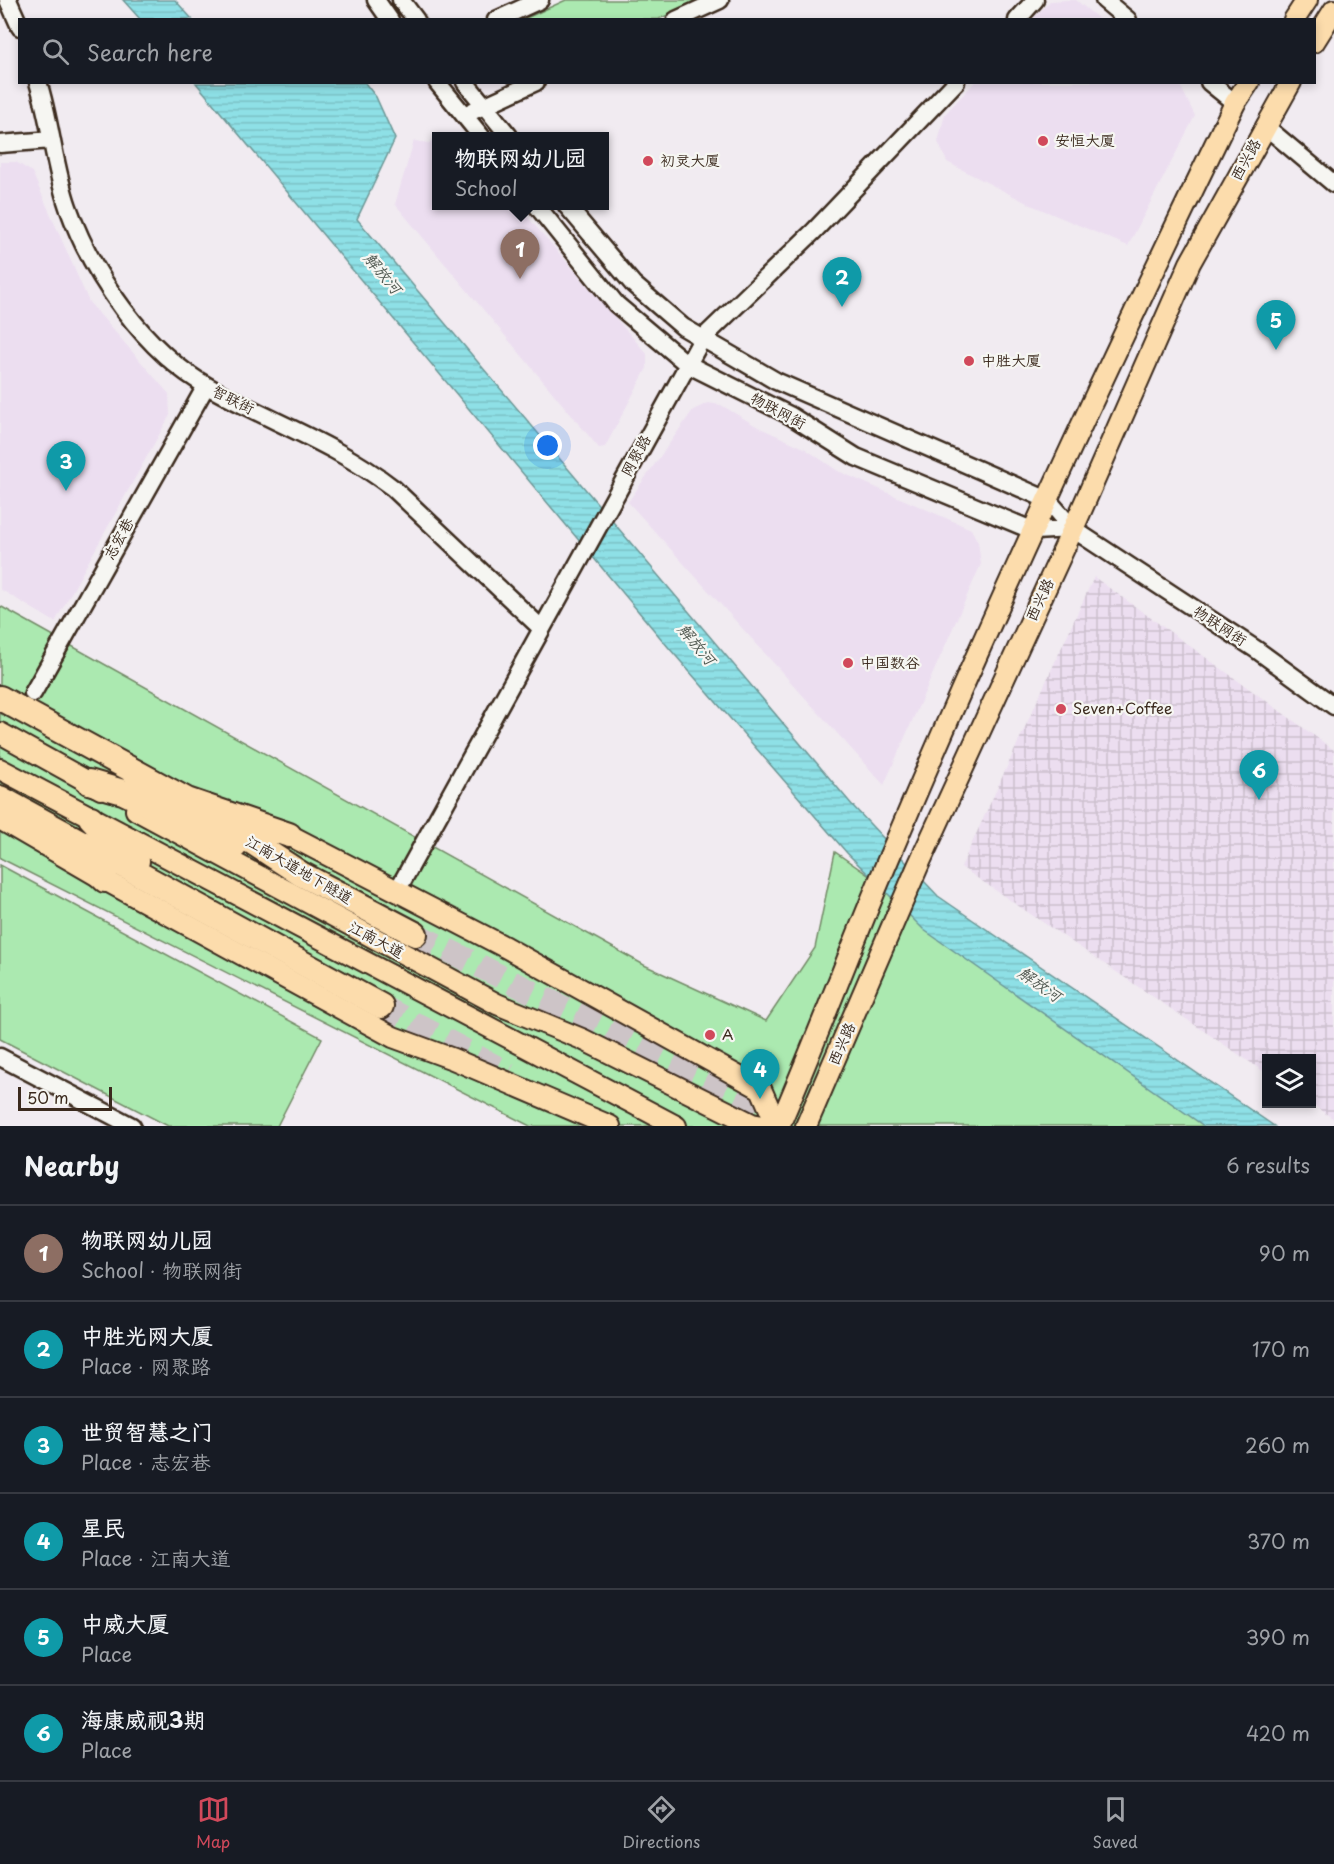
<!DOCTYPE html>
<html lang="en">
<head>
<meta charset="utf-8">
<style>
	:root { --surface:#171b24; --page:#20242c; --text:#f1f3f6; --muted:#9ea1a6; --line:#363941; --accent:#d1495b }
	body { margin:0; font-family:"Playpen Sans","LXGW WenKai TC",sans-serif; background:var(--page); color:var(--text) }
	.controls { position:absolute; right:18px; bottom:18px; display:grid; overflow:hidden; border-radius:0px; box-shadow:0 3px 9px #0003 }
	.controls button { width:54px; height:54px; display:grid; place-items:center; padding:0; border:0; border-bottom:2px solid var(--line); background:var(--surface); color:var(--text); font:30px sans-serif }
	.scale { position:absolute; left:18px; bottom:15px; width:94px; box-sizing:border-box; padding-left:6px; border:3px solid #3b2a1e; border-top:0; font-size:16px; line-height:21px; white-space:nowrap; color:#3b2a1e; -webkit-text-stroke:4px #f6f6f2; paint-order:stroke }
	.you { position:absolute; left:548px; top:446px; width:21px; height:21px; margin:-15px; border:4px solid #fff; border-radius:50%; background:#1a73e8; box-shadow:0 0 0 9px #1a73e833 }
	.badge { display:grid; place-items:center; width:39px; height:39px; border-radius:50%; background:var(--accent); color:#fff; font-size:20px; font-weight:700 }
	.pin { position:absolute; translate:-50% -50px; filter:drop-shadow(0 2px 3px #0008) }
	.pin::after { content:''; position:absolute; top:32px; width:21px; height:18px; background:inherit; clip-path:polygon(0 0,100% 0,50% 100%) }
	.popup { position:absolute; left:432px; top:132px; width:177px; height:78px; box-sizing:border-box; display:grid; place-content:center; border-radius:0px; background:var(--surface); filter:drop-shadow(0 2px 4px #0005); font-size:20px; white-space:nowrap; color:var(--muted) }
	.popup b { font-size:22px; color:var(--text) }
	.popup::after { content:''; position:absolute; left:50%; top:100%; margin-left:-12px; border:12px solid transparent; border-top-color:var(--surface) }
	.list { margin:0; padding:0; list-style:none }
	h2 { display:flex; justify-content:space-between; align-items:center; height:78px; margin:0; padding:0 24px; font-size:26px }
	h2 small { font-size:20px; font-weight:400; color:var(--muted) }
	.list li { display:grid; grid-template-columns:39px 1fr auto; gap:18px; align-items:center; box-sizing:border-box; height:96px; padding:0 24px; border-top:2px solid var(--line) }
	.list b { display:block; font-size:22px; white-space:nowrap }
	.list p { margin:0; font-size:20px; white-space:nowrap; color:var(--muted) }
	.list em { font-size:20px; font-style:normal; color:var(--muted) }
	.icon { flex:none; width:33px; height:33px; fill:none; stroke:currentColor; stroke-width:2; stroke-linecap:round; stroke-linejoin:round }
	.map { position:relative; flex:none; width:1334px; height:1126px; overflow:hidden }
	.search { position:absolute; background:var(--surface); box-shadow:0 3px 9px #0003; left:18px; right:18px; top:18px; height:66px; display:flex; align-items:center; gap:15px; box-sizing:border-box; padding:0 21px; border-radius:0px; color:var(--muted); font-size:22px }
	.sheet { height:654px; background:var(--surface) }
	nav { display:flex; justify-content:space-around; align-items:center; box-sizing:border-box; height:84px; border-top:2px solid var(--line); background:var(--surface); font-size:16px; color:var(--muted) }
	nav a { display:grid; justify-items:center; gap:3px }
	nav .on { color:var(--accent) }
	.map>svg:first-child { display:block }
	.built { fill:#ecdef0 }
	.industrial { fill:url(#industrial-grid) }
	.green { fill:#abe9b0; stroke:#738a67; stroke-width:1.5 }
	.water { fill:url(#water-rules); stroke:#6d9796; stroke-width:1.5 }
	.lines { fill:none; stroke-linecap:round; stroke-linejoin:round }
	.highway-tunnel { stroke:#cdc4c7; stroke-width:24; stroke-dasharray:24 12; stroke-linecap:butt }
	.minor-casing { stroke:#3b2a1e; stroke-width:21 }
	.major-casing { stroke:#3b2a1e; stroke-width:24 }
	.highway-casing { stroke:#3b2a1e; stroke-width:28 }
	.minor { stroke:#f6f6f2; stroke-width:16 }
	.major { stroke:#fcdcac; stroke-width:20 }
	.highway { stroke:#fcdcac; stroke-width:24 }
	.poi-dot { fill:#d1495b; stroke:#f6f6f2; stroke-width:2 }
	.labels { text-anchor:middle; stroke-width:4.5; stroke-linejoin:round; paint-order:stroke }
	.poi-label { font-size:15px; fill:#3b2a1e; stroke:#f6f6f2; text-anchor:start }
	.street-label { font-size:15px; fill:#3b2a1e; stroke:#f6f6f2 }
	.water-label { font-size:16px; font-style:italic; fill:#505850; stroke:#f6f6f2 }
</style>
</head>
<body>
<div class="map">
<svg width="1334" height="1126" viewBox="0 0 1334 1126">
	<defs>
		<pattern id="industrial-grid" width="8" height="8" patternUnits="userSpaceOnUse" patternTransform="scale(1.5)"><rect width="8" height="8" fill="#ecdef0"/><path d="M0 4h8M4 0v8" fill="none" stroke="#cbbfcd"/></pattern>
		<pattern id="water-rules" width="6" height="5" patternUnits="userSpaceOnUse" patternTransform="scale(1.5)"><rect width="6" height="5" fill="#8ee0e6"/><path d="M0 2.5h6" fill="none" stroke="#7bc0c5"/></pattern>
	</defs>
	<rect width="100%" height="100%" fill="#f1ebf1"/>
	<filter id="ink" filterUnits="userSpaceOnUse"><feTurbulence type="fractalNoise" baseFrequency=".0167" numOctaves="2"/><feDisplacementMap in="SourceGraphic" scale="12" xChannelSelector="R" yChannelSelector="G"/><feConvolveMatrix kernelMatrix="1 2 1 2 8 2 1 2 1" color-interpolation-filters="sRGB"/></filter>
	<g filter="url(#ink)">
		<path class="built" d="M1068,0H1076L1099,19H1033L1050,1Z
			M975,82H1176L1181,87L1195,116L1128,246L1031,205L947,162L938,142L945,114Z
			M436,137V206H518L647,354V368L605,447L599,448L395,204L414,141L429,143Z
			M0,162H16L32,172L89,302L169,394L170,415L55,622L0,589Z
			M708,403L721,405L758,427L804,448L838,471L971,529L978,542L981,564L884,785L628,502L693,410Z"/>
		<path class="industrial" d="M1094,577L1334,750V1119L1311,1104L1312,1058H1266V1073L961,867Z"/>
		<path class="green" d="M566,0H702L659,19L522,20Z
			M0,606L644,965L766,1021L815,948L835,852L1229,1126H530L0,858Z
			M0,865L322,1038L277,1126H168L0,1039Z"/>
		<path class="water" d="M123,0H175L192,19H140Z
			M196,83H365L376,97L395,139L357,219L853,806L938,896L1274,1126H1204L924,930L847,853L669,648Z"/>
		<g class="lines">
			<path class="highway-tunnel" d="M415,934L701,1076L796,1126
				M381,1006L509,1074"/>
			<g class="minor-casing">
				<path id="minor" d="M8,0L20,27
					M376,0L390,20
					M401,0L416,20
					M1104,0L1128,20
					M496,20L540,0
					M676,20L720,0
					M1017,20L1035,0
					M38,82C51,123 54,167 68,207C92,275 145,352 209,387C273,423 333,442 393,488L541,628
					M437,82L481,136
					M465,82L509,136
					M1209,82L1235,103
					M464,115L536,82
					M1265,126L1334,184
					M0,144L52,140
					M537,206L616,304L687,364L791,416L856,457L1034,531L1073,529
					M567,206L633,284L683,327L776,381L1048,500L1073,529L1257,650L1334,706
					M33,693L206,386
					M397,891L702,339L814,231L956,82
					M0,1057L132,1126"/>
			</g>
			<g class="major-casing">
				<path id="major" d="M1294,20L1307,0
					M1314,42L1334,10
					M0,733L101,789
					M0,769L676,1126
					M136,810L497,1004L582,1039L752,1124L763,1126
					M0,819L105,880L393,1037L453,1059L610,1126
					M289,835L505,947L761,1089L777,1126
					M779,1126C813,1048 843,969 875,891C986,625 1109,362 1235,103L1249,82
					M806,1126L918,866L1073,529L1190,263L1291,82"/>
			</g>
			<g class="highway-casing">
				<path id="highway" d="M0,698L187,800L289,835
					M89,782L123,792L235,846
					M0,798L381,1006
					M91,818L126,855L137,861
					M220,821L301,874L415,934
					M71,846L105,880"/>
			</g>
			<use href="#minor" class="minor"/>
			<use href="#major" class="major"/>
			<use href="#highway" class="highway"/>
		</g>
	</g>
	<g class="poi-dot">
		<circle cx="1043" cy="141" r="6"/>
		<circle cx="648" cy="161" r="6"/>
		<circle cx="969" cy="361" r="6"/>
		<circle cx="848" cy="663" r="6"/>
		<circle cx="1061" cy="709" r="6"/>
		<circle cx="710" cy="1035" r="6"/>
	</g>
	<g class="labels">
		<g class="poi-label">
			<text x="1055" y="146">安恒大厦</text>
			<text x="660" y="166">初灵大厦</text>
			<text x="981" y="366">中胜大厦</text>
			<text x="860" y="668">中国数谷</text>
			<text x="1073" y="714">Seven+Coffee</text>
			<text x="722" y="1040">A</text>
		</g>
		<g class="street-label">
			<text transform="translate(1246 160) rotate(-61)" y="5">西兴路</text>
			<text transform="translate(233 400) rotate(27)" y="5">智联街</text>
			<text transform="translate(778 411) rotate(28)" y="5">物联网街</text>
			<text transform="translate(636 456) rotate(-61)" y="5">网聚路</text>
			<text transform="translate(119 539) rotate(-61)" y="5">志宏巷</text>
			<text transform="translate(1040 600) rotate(-65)" y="5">西兴路</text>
			<text transform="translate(1220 626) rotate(33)" y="5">物联网街</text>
			<text transform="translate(299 870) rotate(30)" y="5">江南大道地下隧道</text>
			<text transform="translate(376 940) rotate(28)" y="5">江南大道</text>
			<text transform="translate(842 1044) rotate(-66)" y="5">西兴路</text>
		</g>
		<g class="water-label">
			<text transform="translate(383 273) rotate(50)" y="6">解放河</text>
			<text transform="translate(697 644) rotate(50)" y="6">解放河</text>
			<text transform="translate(1040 984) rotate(35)" y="6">解放河</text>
		</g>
	</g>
</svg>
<div class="controls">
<button><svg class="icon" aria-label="layers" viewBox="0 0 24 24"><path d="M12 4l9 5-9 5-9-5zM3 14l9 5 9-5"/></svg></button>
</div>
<div class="scale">50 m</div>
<div class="you"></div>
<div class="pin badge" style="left:520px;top:279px;background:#8d6e63">1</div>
<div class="popup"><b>物联网幼儿园</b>School</div>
<div class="pin badge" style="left:842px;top:307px;background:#0f9aa8">2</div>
<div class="pin badge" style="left:66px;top:491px;background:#0f9aa8">3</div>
<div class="pin badge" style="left:760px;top:1099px;background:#0f9aa8">4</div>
<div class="pin badge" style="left:1276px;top:350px;background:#0f9aa8">5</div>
<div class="pin badge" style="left:1259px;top:800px;background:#0f9aa8">6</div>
<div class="search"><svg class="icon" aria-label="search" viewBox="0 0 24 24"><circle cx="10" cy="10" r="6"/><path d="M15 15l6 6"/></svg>Search here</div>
</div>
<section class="sheet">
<h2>Nearby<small>6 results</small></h2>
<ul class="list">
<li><span class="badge" style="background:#8d6e63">1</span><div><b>物联网幼儿园</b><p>School · 物联网街</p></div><em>90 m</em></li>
<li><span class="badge" style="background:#0f9aa8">2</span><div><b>中胜光网大厦</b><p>Place · 网聚路</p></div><em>170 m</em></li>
<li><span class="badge" style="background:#0f9aa8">3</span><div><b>世贸智慧之门</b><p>Place · 志宏巷</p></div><em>260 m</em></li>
<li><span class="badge" style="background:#0f9aa8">4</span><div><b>星民</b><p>Place · 江南大道</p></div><em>370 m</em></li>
<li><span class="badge" style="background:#0f9aa8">5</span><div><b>中威大厦</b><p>Place</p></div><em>390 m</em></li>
<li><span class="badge" style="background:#0f9aa8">6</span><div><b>海康威视3期</b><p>Place</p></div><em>420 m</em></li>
</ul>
</section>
<nav>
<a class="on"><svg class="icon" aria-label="map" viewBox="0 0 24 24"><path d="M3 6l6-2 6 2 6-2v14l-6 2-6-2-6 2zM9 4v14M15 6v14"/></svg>Map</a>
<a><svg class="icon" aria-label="directions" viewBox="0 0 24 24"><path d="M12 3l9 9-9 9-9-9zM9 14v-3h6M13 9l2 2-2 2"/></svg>Directions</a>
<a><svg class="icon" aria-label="saved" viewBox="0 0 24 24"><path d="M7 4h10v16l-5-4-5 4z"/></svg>Saved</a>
</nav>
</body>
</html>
